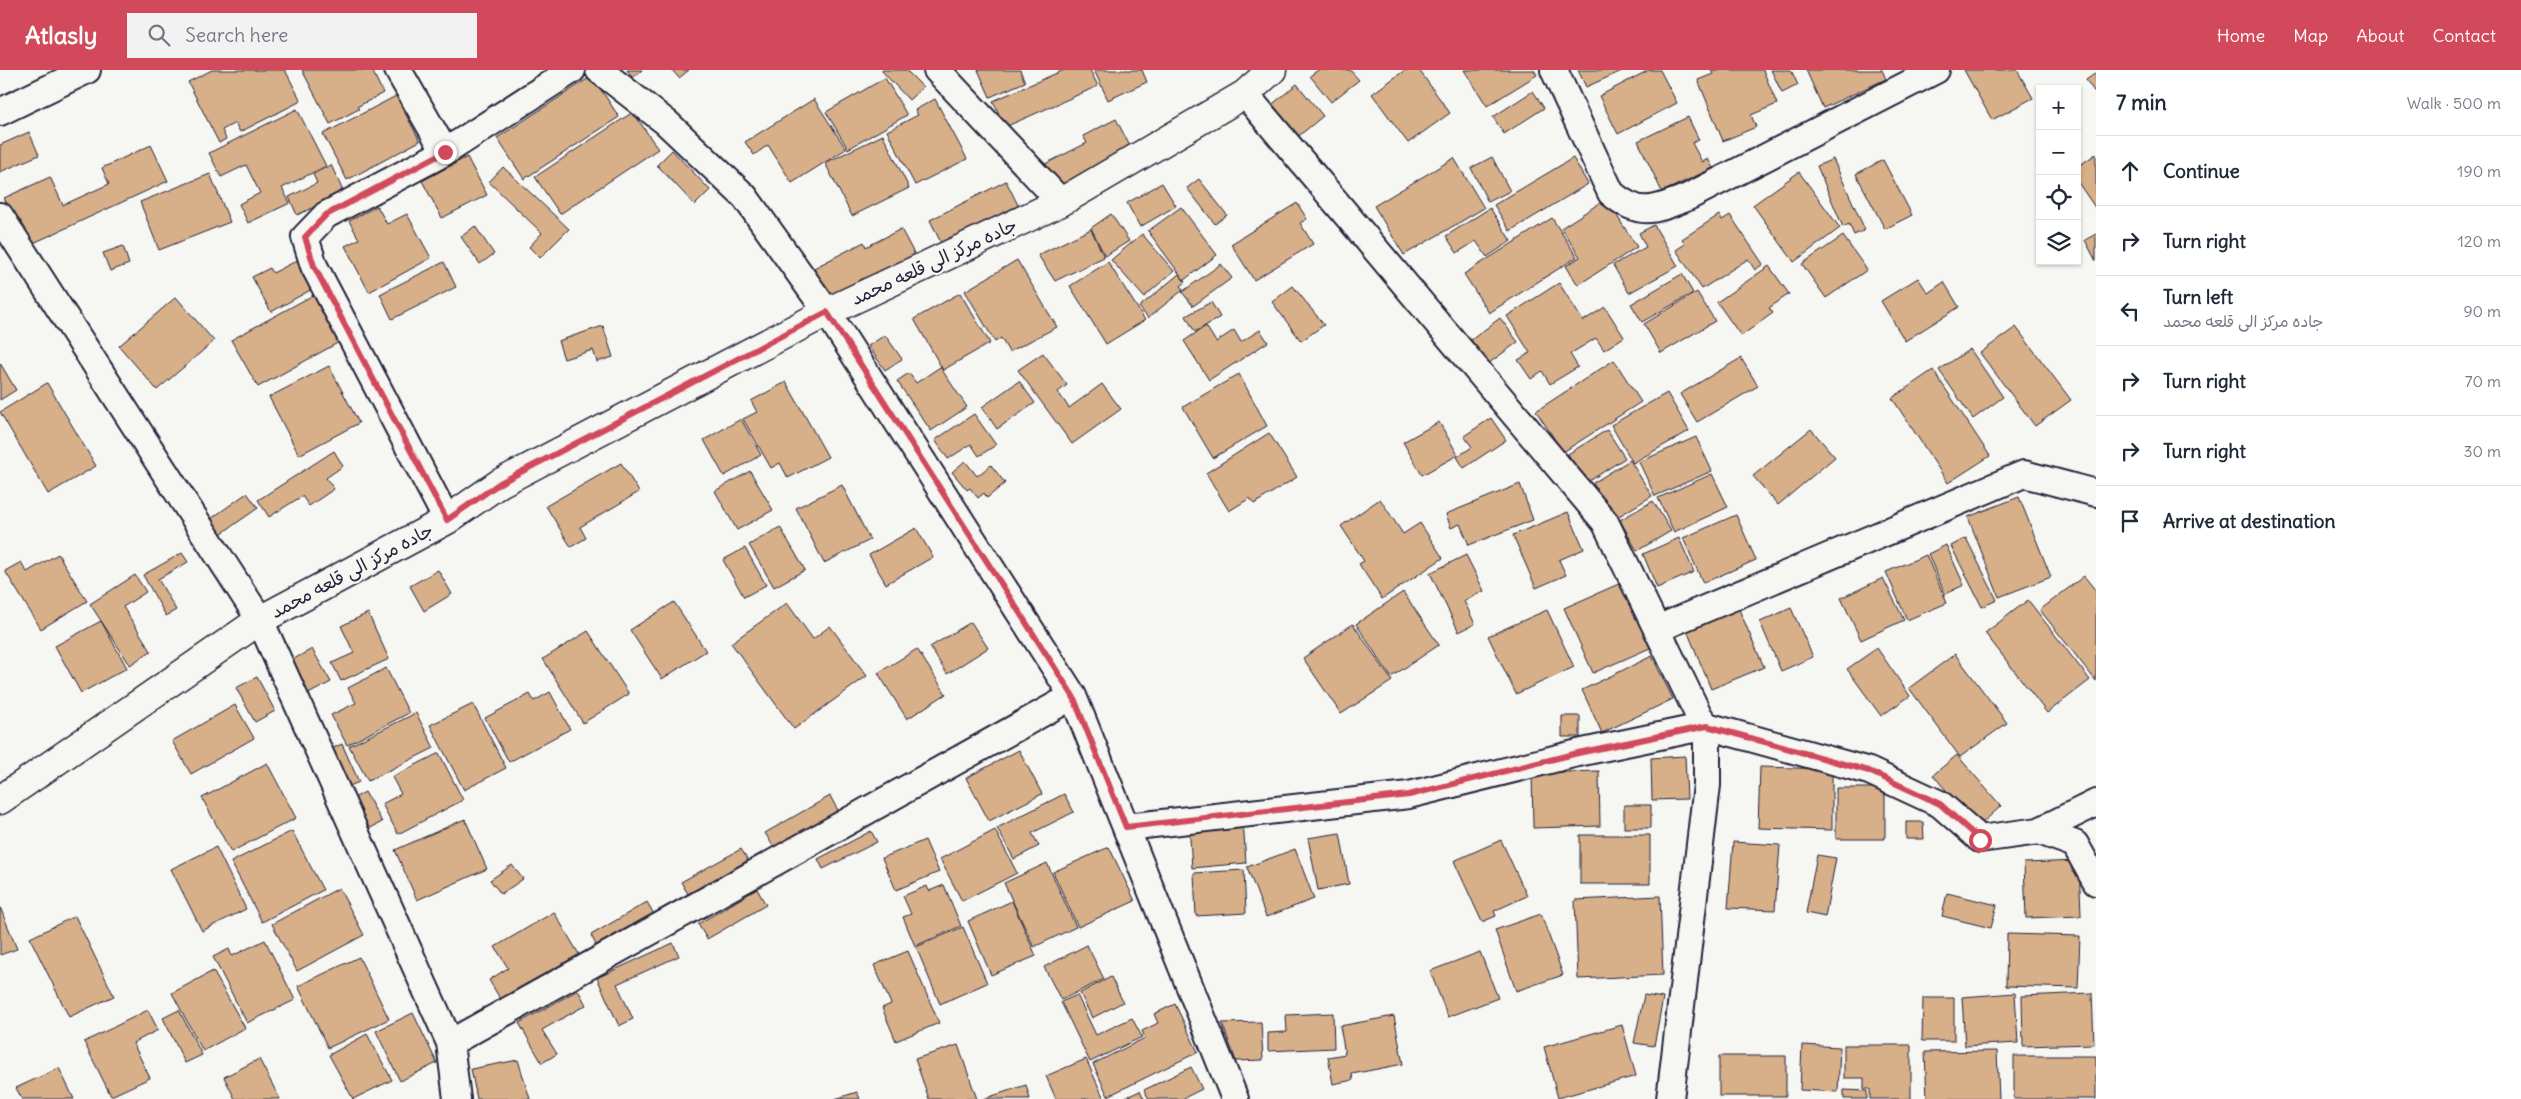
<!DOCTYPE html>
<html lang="en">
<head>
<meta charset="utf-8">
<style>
	:root { --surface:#fff; --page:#f2f2f3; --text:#1f2937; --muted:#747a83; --line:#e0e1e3; --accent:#d1495b }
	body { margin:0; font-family:Delius,"Playpen Sans Arabic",sans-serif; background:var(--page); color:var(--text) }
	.controls { position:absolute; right:15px; top:15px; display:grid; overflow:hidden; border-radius:0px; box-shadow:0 1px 4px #0004 }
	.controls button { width:45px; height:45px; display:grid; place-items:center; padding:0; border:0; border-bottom:1px solid var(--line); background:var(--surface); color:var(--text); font:25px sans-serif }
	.stop { position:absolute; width:15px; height:15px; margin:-11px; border:4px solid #d1495b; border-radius:50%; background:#fff }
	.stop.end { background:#d1495b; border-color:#fff; box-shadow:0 1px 5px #0008 }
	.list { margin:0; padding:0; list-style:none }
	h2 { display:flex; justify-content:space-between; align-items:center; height:65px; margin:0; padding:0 20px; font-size:21px }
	h2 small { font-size:16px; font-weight:400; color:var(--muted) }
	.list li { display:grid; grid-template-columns:32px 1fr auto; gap:15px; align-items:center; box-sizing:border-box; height:70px; padding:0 20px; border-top:1px solid var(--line) }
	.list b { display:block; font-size:19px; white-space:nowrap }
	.list p { margin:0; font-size:16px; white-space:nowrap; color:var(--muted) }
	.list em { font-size:16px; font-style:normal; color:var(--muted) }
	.icon { flex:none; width:28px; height:28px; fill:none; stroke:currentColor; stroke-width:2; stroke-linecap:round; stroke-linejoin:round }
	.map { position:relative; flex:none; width:2096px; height:1029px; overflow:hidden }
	header { display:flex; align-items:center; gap:30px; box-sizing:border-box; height:70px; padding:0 25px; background:var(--accent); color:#fff }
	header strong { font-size:24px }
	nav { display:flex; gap:28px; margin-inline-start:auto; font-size:18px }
	.search { width:350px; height:45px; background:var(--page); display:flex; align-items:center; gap:12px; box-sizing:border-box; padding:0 18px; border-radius:0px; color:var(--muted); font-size:19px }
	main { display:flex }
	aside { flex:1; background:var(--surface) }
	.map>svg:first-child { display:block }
	.building { fill:#d7af88; stroke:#22223b }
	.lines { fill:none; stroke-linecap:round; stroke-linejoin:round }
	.street-casing { stroke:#22223b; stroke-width:30 }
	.secondary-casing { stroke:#22223b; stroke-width:31 }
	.street { stroke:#f6f6f2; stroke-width:26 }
	.secondary { stroke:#f6f6f2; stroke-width:28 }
	.route { stroke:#d1495b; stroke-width:6 }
	.labels { text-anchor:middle; stroke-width:4.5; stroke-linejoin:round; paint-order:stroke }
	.street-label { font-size:18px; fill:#22223b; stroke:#f6f6f2 }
</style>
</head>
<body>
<header>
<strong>Atlasly</strong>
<div class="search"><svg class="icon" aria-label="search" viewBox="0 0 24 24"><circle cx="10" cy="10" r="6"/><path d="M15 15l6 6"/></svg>Search here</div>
<nav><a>Home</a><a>Map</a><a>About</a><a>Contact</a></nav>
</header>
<main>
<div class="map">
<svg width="2096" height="1029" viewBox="0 0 2096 1029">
	<rect width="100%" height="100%" fill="#f6f6f2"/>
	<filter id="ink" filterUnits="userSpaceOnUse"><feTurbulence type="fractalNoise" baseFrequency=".02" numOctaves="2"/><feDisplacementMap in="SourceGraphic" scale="10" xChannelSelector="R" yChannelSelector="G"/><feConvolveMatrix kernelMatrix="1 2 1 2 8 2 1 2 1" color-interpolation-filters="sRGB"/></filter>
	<g filter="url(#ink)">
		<path class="building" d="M212,0H285L301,31L240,62L235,53L222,60L226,69L219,73L188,12Z
			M302,0H372L383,23L357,37L359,39L330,54Z
			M627,0H642L633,8Z
			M672,0H689L679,8Z
			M881,0H906L923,17L909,30Z
			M978,0H1020L1025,12L990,27Z
			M1064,0H1090L1098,16L1005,57L993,31Z
			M1094,0H1142L1147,12L1108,30Z
			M1318,0H1350L1359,10L1331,32L1310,6Z
			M1405,0H1419L1450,43L1408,73L1372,24Z
			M1464,0H1534L1537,5L1487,36Z
			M1578,0H1624L1586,17Z
			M1649,0H1660L1677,33L1618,64L1599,26Z
			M1711,0H1763L1777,34L1751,45L1756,57L1723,71L1698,10L1713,4Z
			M1771,0H1791L1798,15L1782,23Z
			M1806,0H1882L1886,9L1823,38Z
			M1964,0H2017L2033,28L1992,50Z
			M2096,3V24L2086,10Z
			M592,6L619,47L524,109L497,68Z
			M885,8L907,45L848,79L826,42Z
			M1297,14L1323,46L1295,69L1269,37Z
			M1533,21L1544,38L1504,64L1493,47Z
			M396,26L420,71L347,110L323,64Z
			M814,29L846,79L792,113L768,75L754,85L745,72Z
			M935,29L967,89L915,115L887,61L918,45L915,40Z
			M297,39L326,96L282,118L290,133L248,153L239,134L260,123L246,95L221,107L209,83Z
			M633,42L658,79L560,144L535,107Z
			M1688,47L1699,70L1692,73L1702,92L1708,89L1713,98L1662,122L1638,71Z
			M1116,49L1134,84L1059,122L1045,94L1087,73L1083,66Z
			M29,62L39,85L0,102V75Z
			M883,65L909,118L852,146L825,93Z
			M151,75L168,111L27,176L4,128L50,107L63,135L109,114L102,98Z
			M672,80L710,120L695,135L657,95Z
			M2096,84V139L2077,111V97Z
			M467,87L487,125L442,148L422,111Z
			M1492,87L1510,121L1488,132L1471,98Z
			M1454,88L1484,138L1404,185L1374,136Z
			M1573,88L1588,114L1510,161L1494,135Z
			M1833,89L1865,160L1854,165L1849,154L1843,157L1817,96Z
			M1883,90L1912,145L1885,159L1856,104Z
			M331,95L344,123L297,145L289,127L317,113L313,104Z
			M503,97L569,159L540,188L529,177L542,163L489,112Z
			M1799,102L1840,158L1794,192L1753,135Z
			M210,104L230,152L159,180L140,132Z
			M1199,109L1227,145L1215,154L1187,118Z
			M1006,111L1019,137L942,175L930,150Z
			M1162,113L1176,136L1140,157L1127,133Z
			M1606,129L1637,177L1578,215L1566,196L1580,187L1561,158Z
			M1297,133L1307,149L1300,153L1313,174L1254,210L1231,174Z
			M377,136L387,154L407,144L431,188L369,222L345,176L359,169L349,151Z
			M1181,137L1217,185L1184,210L1148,161Z
			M1490,138L1511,171L1487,187L1476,171L1457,183L1446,166Z
			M1111,144L1129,171L1105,186L1091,158Z
			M1719,145L1722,150L1730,145L1763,194L1755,200L1748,189L1702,219L1676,180L1685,174L1682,169Z
			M1552,148L1577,187L1489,243L1464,204Z
			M1654,155L1678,196L1629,223L1613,195L1646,177L1639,163Z
			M475,156L494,184L480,194L461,167Z
			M901,159L917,189L830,234L812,199L864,172L866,177Z
			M1091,159L1104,187L1055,211L1038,185Z
			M1142,164L1174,201L1144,227L1111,190Z
			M2096,164V191L2085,170Z
			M1843,166L1867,200L1826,228L1802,194Z
			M123,176L129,194L110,201L103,183Z
			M298,190L314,218L271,242L252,207L270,198L273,203Z
			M1017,190L1057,257L1009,282L1001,268L995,272L965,221Z
			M444,192L456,217L392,249L380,224Z
			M1108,192L1145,250L1106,274L1070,216Z
			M1221,194L1232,208L1193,236L1182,222Z
			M1769,196L1789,224L1769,238L1773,243L1741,266L1717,232Z
			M1179,204L1185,212L1180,216L1183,220L1148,248L1139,237Z
			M1682,204L1693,223L1642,252L1631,234Z
			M1918,208L1928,223L1944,212L1959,237L1905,271L1881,231Z
			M1559,213L1583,251L1605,237L1624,267L1604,280L1596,268L1570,284L1578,297L1550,314L1542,301L1531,309L1518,290L1530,283L1507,246Z
			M1293,216L1324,255L1301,271L1272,232Z
			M1697,222L1715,251L1661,283L1644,254Z
			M317,223L343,270L258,317L231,270Z
			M960,223L990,273L943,300L914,249Z
			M176,227L214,271L157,320L119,276Z
			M1211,232L1220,247L1195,262L1186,246Z
			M1500,248L1518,272L1489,293L1471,270Z
			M603,256L613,287L597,292L593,280L564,289L558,271Z
			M1206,256L1216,272L1234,260L1241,272L1260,260L1268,272L1209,310L1184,271Z
			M2016,257L2071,330L2035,356L1980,283Z
			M885,265L902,289L885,300L868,276Z
			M1970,279L2003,327L1973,349L1939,300Z
			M1043,283L1067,315L1058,322L1069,338L1102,314L1121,339L1072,374L1018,300Z
			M1741,288L1758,316L1697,352L1680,324Z
			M1614,290L1641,332L1563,382L1536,341Z
			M0,293L16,320L0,330Z
			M329,296L359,353L299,385L269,327Z
			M940,297L967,337L931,361L897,311L909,303L916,313Z
			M1933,300L1990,386L1948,413L1892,328Z
			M1239,304L1267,356L1213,388L1183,337Z
			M1019,311L1035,333L997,359L982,337Z
			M786,312L828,387L788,408L780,393L771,398L743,349L757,342L751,331Z
			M47,313L96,396L48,424L0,342Z
			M1667,323L1689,361L1633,393L1611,355Z
			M974,344L996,375L979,386L971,374L948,389L935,370Z
			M1491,348L1506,370L1464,398L1457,387L1472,377L1464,366Z
			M741,349L761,385L724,406L704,370Z
			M1439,352L1458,385L1422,405L1403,372Z
			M1811,359L1835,387L1778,435L1753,406Z
			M1607,360L1625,388L1586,413L1568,384Z
			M1269,363L1297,407L1254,434L1250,428L1229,441L1206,403Z
			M1696,367L1712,401L1655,426L1639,392Z
			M334,381L343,396L326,408L334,419L309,436L302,426L269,447L258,430Z
			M1630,390L1652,426L1614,449L1593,413Z
			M965,391L977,406L991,395L1005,413L987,428L984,423L978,428L970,418L967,420L952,402Z
			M621,393L639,422L580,457L586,468L571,477L546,436Z
			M750,401L773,440L737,460L715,421Z
			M1712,404L1728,437L1674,462L1658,428Z
			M1520,414L1533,450L1469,475L1460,454L1451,458L1446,444Z
			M842,415L870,470L824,493L796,438Z
			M247,423L258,438L215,468L205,453Z
			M2019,427L2051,507L1999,527L1968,447Z
			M1380,429L1403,464L1420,453L1443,488L1382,529L1359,494L1364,491L1341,456Z
			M1653,431L1671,461L1637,481L1620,450Z
			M1568,442L1584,479L1559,490L1566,505L1536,518L1513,465Z
			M1736,445L1756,490L1703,513L1683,468Z
			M780,457L805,500L774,517L749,475Z
			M916,458L933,487L886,514L869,485Z
			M1679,468L1694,502L1657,518L1643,484Z
			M1966,468L1997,530L1982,537L1951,476Z
			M1946,475L1964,515L1945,524L1928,484Z
			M745,478L766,515L744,527L723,490Z
			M182,483L188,492L158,509L176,540L166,546L143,505Z
			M58,484L87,531L41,559L5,501L21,492L27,502Z
			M1466,485L1484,521L1464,531L1475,554L1459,562L1430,503Z
			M1926,485L1947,533L1907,550L1886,502Z
			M438,500L452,524L424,541L410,516Z
			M135,505L146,522L123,537L151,581L130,595L90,534Z
			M2084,506L2096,521V611L2040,540Z
			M1883,508L1904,550L1861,570L1841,528Z
			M1621,513L1650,578L1593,603L1564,538Z
			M1403,522L1439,575L1391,607L1356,554Z
			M2028,530L2090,610L2047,643L1985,563Z
			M674,532L706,581L662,609L630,560Z
			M787,533L813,569L830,556L867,606L794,659L731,573Z
			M1738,537L1764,597L1711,619L1686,558Z
			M1791,538L1813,587L1781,601L1760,552Z
			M1547,540L1574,597L1516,624L1488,566Z
			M368,543L389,589L341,611L332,593L354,583L341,556Z
			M101,551L127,598L81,623L55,576Z
			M971,552L988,578L947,604L930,577Z
			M1353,554L1392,611L1341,644L1303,588Z
			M588,561L629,624L583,653L543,589Z
			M1877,578L1910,626L1881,646L1847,599Z
			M312,579L331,612L299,629L281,596Z
			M917,579L946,624L907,649L878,603Z
			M1955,584L2007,653L1960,687L1909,618Z
			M1652,586L1673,629L1602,663L1582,620Z
			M386,598L409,643L347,675L331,645L356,633L348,618Z
			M257,607L275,641L255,652L236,618Z
			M550,622L570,659L509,692L485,648L530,624L534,631Z
			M473,634L506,698L464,720L430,655Z
			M235,635L254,668L191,704L172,671Z
			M416,643L434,678L368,711L349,676Z
			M1562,646H1580V667H1562Z
			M342,674L359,712L340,720L322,683Z
			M1019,680L1042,724L989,751L966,708Z
			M439,683L463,730L398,764L382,734L401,724L392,707Z
			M1957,685L2001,736L1978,757L1933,705Z
			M1685,686L1687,729L1652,730L1651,688Z
			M267,693L296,748L231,782L202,728Z
			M1760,697L1832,699V760L1758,758Z
			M1599,701L1600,756L1533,758L1532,703Z
			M1836,718H1885V769H1836Z
			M365,722L382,752L363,762L347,732Z
			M1064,724L1074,742L1032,763L1039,776L1014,789L997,758Z
			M830,726L840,744L776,781L765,763Z
			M1624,735H1651V758H1624Z
			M465,749L487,799L417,830L395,780Z
			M1243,750L1246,793L1192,798L1189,754Z
			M1906,752H1923L1924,769H1906Z
			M995,760L1017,803L962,831L940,789Z
			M292,761L323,820L262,852L231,792Z
			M871,761L877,772L823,799L818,789Z
			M1340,763L1349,814L1318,820L1308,768Z
			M1580,765H1650V814H1580Z
			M925,770L939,802L896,820L882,788Z
			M1501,770L1527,826L1494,841L1496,846L1482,852L1454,791Z
			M1733,772L1780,775L1775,840L1728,838Z
			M216,777L246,839L202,861L171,799Z
			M1109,777L1135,831L1078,857L1053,802Z
			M741,779L751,795L691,829L681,812Z
			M1295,779L1314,829L1266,847L1247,797Z
			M1817,785L1836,788L1825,847L1806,843Z
			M2079,791L2081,846L2026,848L2024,793Z
			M1047,793L1076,857L1034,877L1004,813Z
			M512,795L523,809L501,824L490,810Z
			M1244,800L1246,843L1196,846L1194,803Z
			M944,815L961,856L915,876L903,847L911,844L903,826L927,816L929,821Z
			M339,818L364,865L297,901L272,854Z
			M757,819L766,835L707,869L698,854Z
			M1947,823L1997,835L1991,858L1942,846Z
			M1660,826L1663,905L1578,909L1575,830Z
			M1012,831L1036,886L991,905L968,851Z
			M647,832L655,846L598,879L591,865Z
			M0,837L17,879L0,885Z
			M554,842L583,891L505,937L489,910L508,898L495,877Z
			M1541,844L1563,905L1516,921L1495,860Z
			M75,846L114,926L69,947L30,868Z
			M963,857L987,913L940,934L916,877Z
			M2007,864L2080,866L2078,918L2006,916Z
			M265,870L295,930L247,953L213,887L229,879L232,886Z
			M673,873L679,886L617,914L633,949L619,956L597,908Z
			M1087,875L1104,909L1061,930L1044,897Z
			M908,881L939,953L896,971L882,938L891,934L874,895Z
			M1480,882L1498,928L1448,947L1430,901Z
			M359,887L389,949L328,978L298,916Z
			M213,901L245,958L203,981L172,923Z
			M1111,907L1123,932L1092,948L1080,923Z
			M578,920L586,935L542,960L557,984L542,993L519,953Z
			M2015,923L2018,973L1965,976L1962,927Z
			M2092,923L2094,974L2023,976L2022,926Z
			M1077,925L1096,965L1132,948L1142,967L1090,992L1061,932Z
			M1644,925L1663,928L1654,976L1634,973Z
			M1923,928H1954V971H1922Z
			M1175,934L1198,982L1108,1026L1093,994L1145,968L1142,961L1158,953L1154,944Z
			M148,940L158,960L133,973L150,1008L111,1026L84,972Z
			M179,940L202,985L185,993L163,948Z
			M413,943L437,993L400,1011L376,961Z
			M1333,943L1334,978L1268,981V963L1287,962L1286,945Z
			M1394,946L1403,994L1352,1004L1353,1010L1333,1014L1328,987L1345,984L1340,956Z
			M1261,952L1263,990L1236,991L1222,953Z
			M1622,955L1636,1006L1558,1028L1544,977Z
			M367,964L392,1010L353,1029L329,985Z
			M958,975L977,1029H929L915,989Z
			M1802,975L1840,977L1838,1022L1800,1020Z
			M1844,975H1911V1029H1870V1019H1864V1008H1844Z
			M1997,981L1999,1029H1927L1925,982Z
			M1719,986H1786V1026H1719Z
			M2014,986H2096V1029H2014Z
			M259,989L280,1029H235L224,1007Z
			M1086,989L1104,1029H1056L1046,1006Z
			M518,990L530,1029H477L471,999Z
			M1191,997L1202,1019L1182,1029H1149L1144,1020Z
			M59,998L74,1029H22L16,1018Z
			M1026,1015L1030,1029H983Z
			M1844,1020L1867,1021V1029H1844Z
			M1140,1021L1144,1029H1122Z
			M857,1022L860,1029H835Z"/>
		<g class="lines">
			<g class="street-casing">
				<path id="street" d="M398,0L445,82
					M599,0L667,53L745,127L827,242L1073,626L1235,1029
					M937,0L1061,132
					M1554,0L1611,123C1640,148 1655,140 1688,127L1936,0
					M1245,24L1605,452L1699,646L1707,656V715L1670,1029
					M0,42L87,0
					M0,146L260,550L450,973L457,1029
					M447,450L314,196L305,167L326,145L445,82L572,0
					M1657,559L2024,404L2096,423
					M1127,757L1409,725L1578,683L1707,656L1869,701L1940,734L1980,769L2039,761L2075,774L2096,812
					M2039,761L2096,733
					M450,973L1073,626"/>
			</g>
			<g class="secondary-casing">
				<path id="secondary" d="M0,730L260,550L447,450L500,413L827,242L1061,132L1245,24L1272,0"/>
			</g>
			<use href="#street" class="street"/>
			<use href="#secondary" class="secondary"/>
		</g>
	</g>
	<g class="lines" filter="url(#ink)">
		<path class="route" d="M445,82L326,145L305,167L314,196L447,450L500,413L827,242L1073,626L1126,757L1409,725L1578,683L1707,656L1869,701L1940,734L1980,770"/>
	</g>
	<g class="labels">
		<g class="street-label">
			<text transform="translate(934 192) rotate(-25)" y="6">جاده مرکز الی قلعه محمد</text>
			<text transform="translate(352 501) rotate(-28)" y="6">جاده مرکز الی قلعه محمد</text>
		</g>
	</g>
</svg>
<div class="controls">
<button>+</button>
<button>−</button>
<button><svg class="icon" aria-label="locate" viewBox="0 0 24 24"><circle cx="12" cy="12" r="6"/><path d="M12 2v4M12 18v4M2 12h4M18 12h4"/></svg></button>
<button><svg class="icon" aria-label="layers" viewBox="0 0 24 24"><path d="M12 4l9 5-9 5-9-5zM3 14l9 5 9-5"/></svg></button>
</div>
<div class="stop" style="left:1980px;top:770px"></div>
<div class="stop end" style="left:445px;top:82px"></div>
</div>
<aside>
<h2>7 min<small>Walk · 500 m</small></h2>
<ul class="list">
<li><svg class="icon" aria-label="ahead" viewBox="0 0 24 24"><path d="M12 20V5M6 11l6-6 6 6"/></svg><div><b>Continue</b></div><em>190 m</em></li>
<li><svg class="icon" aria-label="right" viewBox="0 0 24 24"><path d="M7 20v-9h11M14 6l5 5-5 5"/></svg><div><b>Turn right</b></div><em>120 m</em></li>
<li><svg class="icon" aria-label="left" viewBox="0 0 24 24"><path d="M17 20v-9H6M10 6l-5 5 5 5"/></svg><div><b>Turn left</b><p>جاده مرکز الی قلعه محمد</p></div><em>90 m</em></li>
<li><svg class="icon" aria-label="right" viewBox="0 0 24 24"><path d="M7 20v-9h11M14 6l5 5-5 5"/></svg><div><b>Turn right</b></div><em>70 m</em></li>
<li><svg class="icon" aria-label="right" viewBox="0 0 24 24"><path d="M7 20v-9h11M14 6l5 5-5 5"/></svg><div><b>Turn right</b></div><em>30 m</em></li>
<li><svg class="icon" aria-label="arrive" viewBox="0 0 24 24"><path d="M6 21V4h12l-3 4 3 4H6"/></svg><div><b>Arrive at destination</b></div></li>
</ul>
</aside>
</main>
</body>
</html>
